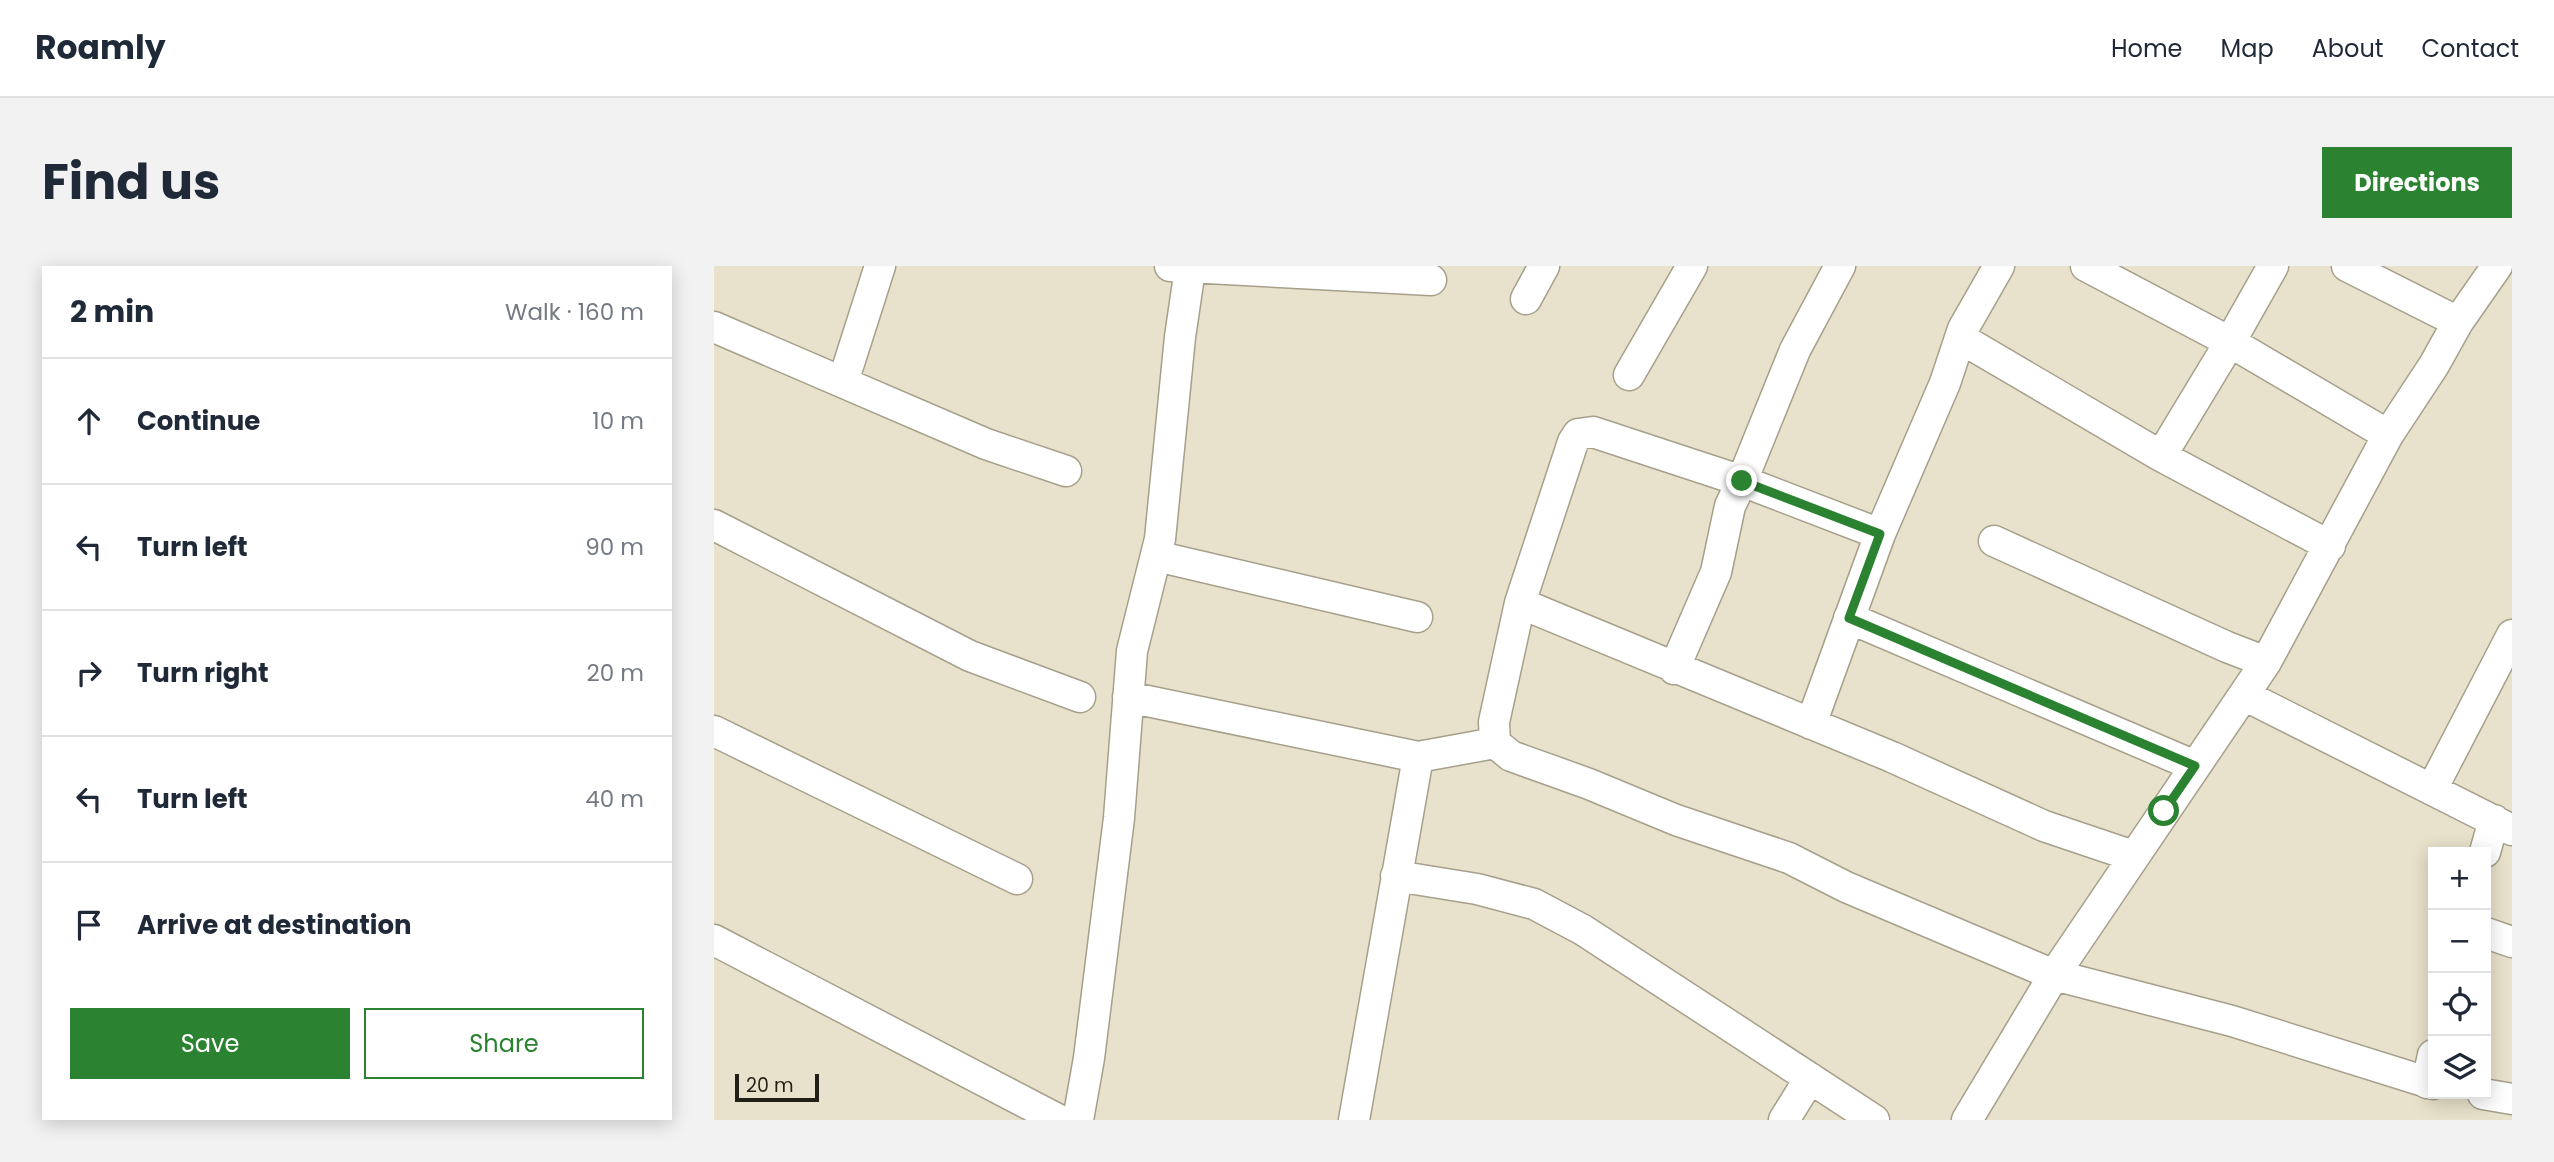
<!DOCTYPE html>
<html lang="en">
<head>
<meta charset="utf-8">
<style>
	:root { --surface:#fff; --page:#f2f2f3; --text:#1f2937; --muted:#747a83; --line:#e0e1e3; --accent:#2b8332 }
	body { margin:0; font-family:Poppins,sans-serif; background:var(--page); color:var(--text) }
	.controls { position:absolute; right:21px; bottom:21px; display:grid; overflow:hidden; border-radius:0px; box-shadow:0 4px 18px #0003 }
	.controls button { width:63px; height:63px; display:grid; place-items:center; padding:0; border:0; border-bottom:2px solid var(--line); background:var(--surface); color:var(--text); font:35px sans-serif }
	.scale { position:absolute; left:21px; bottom:18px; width:84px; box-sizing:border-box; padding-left:7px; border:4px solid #221f17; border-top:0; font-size:19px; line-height:24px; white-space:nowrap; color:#221f17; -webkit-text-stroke:5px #e8e1cb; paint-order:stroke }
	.stop { position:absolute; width:21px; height:21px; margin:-16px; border:5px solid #2b8332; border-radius:50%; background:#fff }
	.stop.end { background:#2b8332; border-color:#fff; box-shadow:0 2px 7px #0008 }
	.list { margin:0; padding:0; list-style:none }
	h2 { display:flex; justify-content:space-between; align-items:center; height:91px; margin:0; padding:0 28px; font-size:30px }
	h2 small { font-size:23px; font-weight:400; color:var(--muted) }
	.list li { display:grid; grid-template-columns:46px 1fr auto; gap:21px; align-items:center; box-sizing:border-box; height:126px; padding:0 28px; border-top:2px solid var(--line) }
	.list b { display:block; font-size:26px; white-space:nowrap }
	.list em { font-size:23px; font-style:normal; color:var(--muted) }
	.actions { display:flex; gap:14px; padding:21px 28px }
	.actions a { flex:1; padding:16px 0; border:2px solid var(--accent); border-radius:0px; text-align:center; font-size:24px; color:var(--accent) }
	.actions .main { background:var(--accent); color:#fff }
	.icon { flex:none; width:38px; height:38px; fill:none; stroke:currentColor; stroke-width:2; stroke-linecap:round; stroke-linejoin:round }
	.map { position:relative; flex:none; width:1798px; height:854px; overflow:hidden; border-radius:0px }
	header { display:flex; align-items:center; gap:42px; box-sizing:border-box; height:98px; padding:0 35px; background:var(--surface); border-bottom:2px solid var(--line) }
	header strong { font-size:33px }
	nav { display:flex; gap:38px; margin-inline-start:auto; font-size:24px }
	.intro { display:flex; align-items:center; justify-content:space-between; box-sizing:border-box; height:168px; padding:0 42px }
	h1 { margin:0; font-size:49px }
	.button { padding:18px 32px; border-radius:0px; background:var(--accent); color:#fff; font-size:24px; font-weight:700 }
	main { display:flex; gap:42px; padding:0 42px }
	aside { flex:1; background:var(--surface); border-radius:0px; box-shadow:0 4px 18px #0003 }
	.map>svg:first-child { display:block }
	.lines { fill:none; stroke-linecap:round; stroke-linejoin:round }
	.minor-casing { stroke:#a6a08b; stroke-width:33 }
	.minor { stroke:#fff; stroke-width:30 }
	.route { stroke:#2b8332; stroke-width:9 }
</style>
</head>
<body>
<header>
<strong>Roamly</strong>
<nav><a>Home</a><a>Map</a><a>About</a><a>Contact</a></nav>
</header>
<div class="intro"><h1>Find us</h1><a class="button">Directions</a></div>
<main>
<aside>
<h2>2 min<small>Walk · 160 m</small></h2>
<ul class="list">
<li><svg class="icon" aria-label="ahead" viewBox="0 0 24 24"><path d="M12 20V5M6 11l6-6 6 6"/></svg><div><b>Continue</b></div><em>10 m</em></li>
<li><svg class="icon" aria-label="left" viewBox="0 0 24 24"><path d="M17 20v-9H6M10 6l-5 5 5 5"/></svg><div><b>Turn left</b></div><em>90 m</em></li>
<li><svg class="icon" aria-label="right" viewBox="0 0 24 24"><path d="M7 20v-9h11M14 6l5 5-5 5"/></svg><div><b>Turn right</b></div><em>20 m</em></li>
<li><svg class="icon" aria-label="left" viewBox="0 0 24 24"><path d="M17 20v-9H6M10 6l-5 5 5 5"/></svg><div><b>Turn left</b></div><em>40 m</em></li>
<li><svg class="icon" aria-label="arrive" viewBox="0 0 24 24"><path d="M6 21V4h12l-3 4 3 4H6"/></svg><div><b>Arrive at destination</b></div></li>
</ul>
<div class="actions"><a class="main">Save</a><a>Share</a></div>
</aside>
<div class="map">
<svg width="1798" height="854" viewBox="0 0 1798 854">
	<rect width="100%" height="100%" fill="#e8e1cb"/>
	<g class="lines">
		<g class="minor-casing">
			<path id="minor" d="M456,0L717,14
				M1372,0L1516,76L1674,169
				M1633,0L1744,56
				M812,33L830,0
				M0,61L272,178L352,205
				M1246,72L1447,190L1616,280
				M915,109L978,0
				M129,116L166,0
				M1447,190L1516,76L1559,0
				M0,259L256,390L366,431
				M1166,268L1028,215L879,166L864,168L859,176L806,337L780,456L781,477L797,490L875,518L962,554L1075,592L1132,621L1340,709L1518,755L1719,818
				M1280,275L1513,381L1552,396
				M442,290L703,351
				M806,337L1178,491L1330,560L1419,590
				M1135,352L1481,500
				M960,403L1002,306L1016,240L1028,215L1081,84L1126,0
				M1530,429L1798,564
				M414,431L704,491L640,854
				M1097,458L1166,268L1231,117L1249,63L1285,0
				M0,465L303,613
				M704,491L781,477
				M1718,523L1798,369
				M1771,586L1780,554
				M682,610L763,623L820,638L869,664L1160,854
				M1772,667L1798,676
				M0,674L345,854
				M1713,817L1719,789
				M1769,828L1798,833
				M364,854L375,792L405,552L418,385L446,273L466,71L476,3
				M1070,854L1096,812
				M1253,854L1340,709L1552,396L1674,169L1720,99L1744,56L1783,0"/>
		</g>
		<use href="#minor" class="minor"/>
	</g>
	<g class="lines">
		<path class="route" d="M1028,215L1166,268L1135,352L1481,500L1450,545"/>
	</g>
</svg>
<div class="controls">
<button>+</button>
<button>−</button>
<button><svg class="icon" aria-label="locate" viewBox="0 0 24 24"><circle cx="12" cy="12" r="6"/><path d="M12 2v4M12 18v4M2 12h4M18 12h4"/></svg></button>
<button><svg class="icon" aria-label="layers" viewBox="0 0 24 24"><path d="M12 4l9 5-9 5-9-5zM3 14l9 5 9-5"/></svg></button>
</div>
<div class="scale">20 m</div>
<div class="stop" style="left:1450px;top:545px"></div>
<div class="stop end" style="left:1028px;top:215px"></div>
</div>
</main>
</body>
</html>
